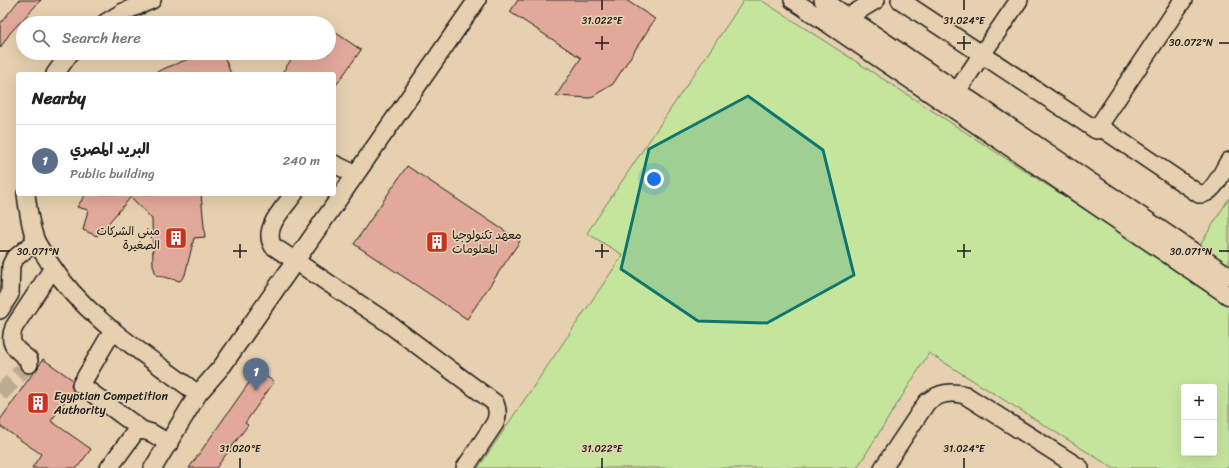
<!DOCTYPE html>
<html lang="en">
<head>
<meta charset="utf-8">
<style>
	:root { --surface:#fff; --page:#f2f2f2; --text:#222; --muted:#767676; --line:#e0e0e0; --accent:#c8321e }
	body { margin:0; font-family:Sriracha,"Playpen Sans Arabic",sans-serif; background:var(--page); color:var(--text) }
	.controls { position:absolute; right:12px; bottom:12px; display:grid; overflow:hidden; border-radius:4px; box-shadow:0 4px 16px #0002 }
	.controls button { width:36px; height:36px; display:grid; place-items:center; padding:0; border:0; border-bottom:1px solid var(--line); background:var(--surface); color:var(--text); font:20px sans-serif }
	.you { position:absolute; left:654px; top:179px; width:14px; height:14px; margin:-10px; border:3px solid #fff; border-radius:50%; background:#1a73e8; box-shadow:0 0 0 6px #1a73e833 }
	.badge { display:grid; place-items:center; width:26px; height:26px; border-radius:50%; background:var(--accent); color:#fff; font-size:13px; font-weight:700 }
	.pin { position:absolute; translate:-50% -33px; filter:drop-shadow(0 1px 2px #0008) }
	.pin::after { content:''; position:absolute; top:21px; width:14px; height:12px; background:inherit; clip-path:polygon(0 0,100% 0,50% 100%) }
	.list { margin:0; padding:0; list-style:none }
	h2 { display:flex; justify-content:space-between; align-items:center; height:52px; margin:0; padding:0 16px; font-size:17px }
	h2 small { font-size:13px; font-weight:400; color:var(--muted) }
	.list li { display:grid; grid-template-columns:26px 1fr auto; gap:12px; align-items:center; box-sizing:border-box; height:72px; padding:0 16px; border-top:1px solid var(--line) }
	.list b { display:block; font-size:15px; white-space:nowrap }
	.list p { margin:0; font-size:13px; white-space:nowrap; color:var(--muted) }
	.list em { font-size:13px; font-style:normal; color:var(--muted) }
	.icon { flex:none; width:22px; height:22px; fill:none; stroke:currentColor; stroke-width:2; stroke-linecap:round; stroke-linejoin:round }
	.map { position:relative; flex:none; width:1229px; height:468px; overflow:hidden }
	.search { position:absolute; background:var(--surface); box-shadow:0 4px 16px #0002; left:16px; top:16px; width:320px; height:44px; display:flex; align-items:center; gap:10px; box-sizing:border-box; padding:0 14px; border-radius:22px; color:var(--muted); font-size:15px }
	.panel { position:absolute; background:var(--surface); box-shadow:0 4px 16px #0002; left:16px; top:72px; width:320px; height:124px; border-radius:4px }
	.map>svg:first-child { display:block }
	.green { fill:#c5e59d; stroke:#70805c; fill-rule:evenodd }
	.building { fill:#e2a99b; stroke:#1c1c1c }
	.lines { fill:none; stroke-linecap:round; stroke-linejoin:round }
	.minor-tunnel { stroke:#beac92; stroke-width:17; stroke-dasharray:17 8; stroke-linecap:butt }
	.minor-casing { stroke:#1c1c1c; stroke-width:20 }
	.minor { stroke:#e6d0af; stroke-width:17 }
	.marked { fill:#0f766e; fill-opacity:0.2; stroke:#0f766e; stroke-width:3; stroke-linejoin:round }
	.ticks { fill:none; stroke:#1c1c1c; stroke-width:1.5 }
	.labels { text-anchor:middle; stroke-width:3.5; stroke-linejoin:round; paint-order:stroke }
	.poi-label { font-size:12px; fill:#1c1c1c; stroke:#e6d0af; text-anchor:start }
	.ticks-label { font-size:10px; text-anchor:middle; fill:#1c1c1c; stroke:#e6d0af; stroke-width:3.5; stroke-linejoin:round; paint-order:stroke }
</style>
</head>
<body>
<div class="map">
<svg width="1229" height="468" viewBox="0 0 1229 468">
	<rect width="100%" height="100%" fill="#e6d0af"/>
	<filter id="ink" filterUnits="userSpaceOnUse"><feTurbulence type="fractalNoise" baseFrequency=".025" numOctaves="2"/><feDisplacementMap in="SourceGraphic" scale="8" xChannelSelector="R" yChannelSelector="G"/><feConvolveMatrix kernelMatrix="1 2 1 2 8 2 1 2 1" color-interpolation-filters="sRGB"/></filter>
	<g filter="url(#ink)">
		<path class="green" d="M744,0H761L1183,273L1229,198V468H1113L929,353L857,468H478L623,255L587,233ZM1184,387H1214V453H1184Z"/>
		<path class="building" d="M19,0H41L10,33L0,48V24Z
			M518,0H626L655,19L613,84L590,98L556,96L581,58L510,12Z
			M329,28L361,50L334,88V74H281L296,53H329Z
			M203,53H223L231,74H151Z
			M407,166L520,241L467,319L354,244Z
			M86,194H201L205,237L194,238L185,275L180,281L156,275L153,265L152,219L131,197L97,236L83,230L88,210L77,207Z
			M43,359L73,380L71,385L73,390L51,421L91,449L77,468H32L41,454L0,426V420L33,373L37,369Z
			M258,370L274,382L245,423L248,425L216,468H189Z"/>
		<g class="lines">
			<path class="minor-tunnel" d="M0,394L29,364"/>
			<g class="minor-casing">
				<path id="minor" d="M793,0L1229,296
					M823,0L1229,276
					M900,0L1096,130L1103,129L1199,194C1213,196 1223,170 1229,161
					M848,17L876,0
					M105,23L123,12L152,0
					M55,74L70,53
					M957,91L1019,0
					M1096,130L1183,0
					M334,164L355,174
					M26,194C28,209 30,227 36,241C39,248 45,255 49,262C85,318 145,354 198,394
					M294,194C284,208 262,228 273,246L385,321L495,403C498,411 498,415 495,423L465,468
					M0,310L10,294L11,265L14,259L36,241
					M113,330L81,385L142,430
					M29,364V360C16,349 7,345 14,327L53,268
					M109,468L136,431C149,428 159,438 169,444
					M153,468L198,394L223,365L477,0
					M883,468L927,402C940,393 950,391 965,395L1080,468"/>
			</g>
			<use href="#minor" class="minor"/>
		</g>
	</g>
	<path class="marked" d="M748,96L823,150L854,275L767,323L698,321L621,269L649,149Z"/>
	<path class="ticks" d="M602,0V10M964,0V10M602,36V50M964,36V50M595,43H609M957,43H971M1219,43H1229M240,244V258M602,244V258M964,244V258M0,251H10M233,251H247M595,251H609M957,251H971M1219,251H1229M240,458V468M602,458V468M964,458V468"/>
	<defs>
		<g id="building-square" transform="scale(1.15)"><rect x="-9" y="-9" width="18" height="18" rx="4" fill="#c8321e" stroke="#e6d0af"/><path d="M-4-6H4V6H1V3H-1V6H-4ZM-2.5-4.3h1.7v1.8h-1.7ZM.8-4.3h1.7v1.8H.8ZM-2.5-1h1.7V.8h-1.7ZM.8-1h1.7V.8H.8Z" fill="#fff"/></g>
	</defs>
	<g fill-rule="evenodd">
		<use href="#building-square" x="176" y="238"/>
		<use href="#building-square" x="437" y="242"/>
		<use href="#building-square" x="38" y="403"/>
	</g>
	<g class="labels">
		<g class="poi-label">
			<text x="160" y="235" text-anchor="end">مبنى الشركات<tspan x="160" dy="14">الصغيرة</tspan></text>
			<text x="452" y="239">معهد تكنولوجيا<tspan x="452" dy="14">المعلومات</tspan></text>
			<text x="54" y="400">Egyptian Competition<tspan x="54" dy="14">Authority</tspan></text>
		</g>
	</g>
	<g class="ticks-label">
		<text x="602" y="24">31.022°E</text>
		<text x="964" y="24">31.024°E</text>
		<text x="1191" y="46">30.072°N</text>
		<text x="38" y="255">30.071°N</text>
		<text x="1191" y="255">30.071°N</text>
		<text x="240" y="452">31.020°E</text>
		<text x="602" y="452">31.022°E</text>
		<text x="964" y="452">31.024°E</text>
	</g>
</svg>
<div class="controls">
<button>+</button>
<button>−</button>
</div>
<div class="you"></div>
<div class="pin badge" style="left:256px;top:391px;background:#5c6f8a">1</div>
<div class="search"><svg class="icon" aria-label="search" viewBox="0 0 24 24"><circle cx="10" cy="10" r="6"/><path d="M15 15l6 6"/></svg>Search here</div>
<section class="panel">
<h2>Nearby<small></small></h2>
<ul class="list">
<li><span class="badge" style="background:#5c6f8a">1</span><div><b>البريد المصري</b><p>Public building</p></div><em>240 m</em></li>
</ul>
</section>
</div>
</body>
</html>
